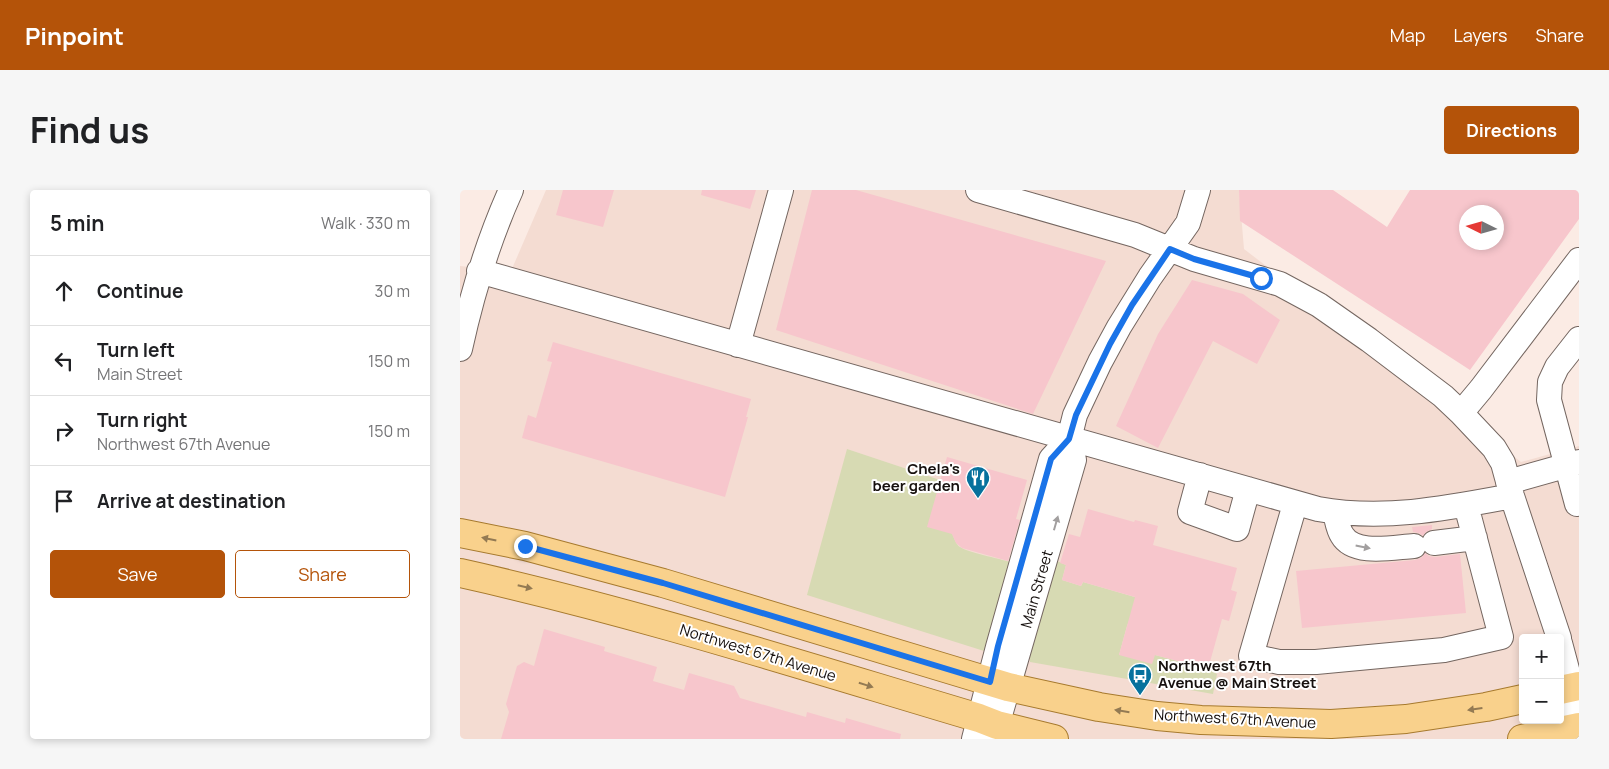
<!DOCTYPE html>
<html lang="en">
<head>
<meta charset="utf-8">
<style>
	:root { --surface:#fff; --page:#f6f6f6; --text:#202124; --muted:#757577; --line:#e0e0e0; --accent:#b45309 }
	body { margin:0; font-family:Manrope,sans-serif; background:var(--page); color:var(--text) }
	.controls { position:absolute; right:15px; bottom:15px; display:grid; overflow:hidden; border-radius:5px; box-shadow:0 2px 8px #0003 }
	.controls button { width:45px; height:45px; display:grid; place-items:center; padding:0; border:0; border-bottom:1px solid var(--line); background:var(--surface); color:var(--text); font:25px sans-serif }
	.compass { position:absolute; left:999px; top:15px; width:45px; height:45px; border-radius:50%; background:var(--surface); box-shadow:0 2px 8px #0003; rotate:275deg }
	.stop { position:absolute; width:15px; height:15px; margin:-11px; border:4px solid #1a73e8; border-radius:50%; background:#fff }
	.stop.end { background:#1a73e8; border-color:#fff; box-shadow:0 1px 5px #0008 }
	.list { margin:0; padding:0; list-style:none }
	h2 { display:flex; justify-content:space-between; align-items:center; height:65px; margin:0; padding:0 20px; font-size:21px }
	h2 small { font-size:16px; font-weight:400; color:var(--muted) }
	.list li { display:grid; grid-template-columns:32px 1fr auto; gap:15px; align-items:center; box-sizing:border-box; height:70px; padding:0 20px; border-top:1px solid var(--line) }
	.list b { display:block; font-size:19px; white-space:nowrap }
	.list p { margin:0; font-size:16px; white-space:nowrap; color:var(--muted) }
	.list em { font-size:16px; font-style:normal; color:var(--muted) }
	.actions { display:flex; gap:10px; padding:15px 20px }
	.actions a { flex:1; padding:11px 0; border:1px solid var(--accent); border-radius:5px; text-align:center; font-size:18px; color:var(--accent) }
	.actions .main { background:var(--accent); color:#fff }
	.icon { flex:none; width:28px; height:28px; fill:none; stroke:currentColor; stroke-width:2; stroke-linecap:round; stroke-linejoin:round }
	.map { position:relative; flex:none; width:1119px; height:549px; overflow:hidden; border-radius:5px }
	header { display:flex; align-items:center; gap:30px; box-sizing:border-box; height:70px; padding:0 25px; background:var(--accent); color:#fff }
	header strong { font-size:24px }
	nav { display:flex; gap:28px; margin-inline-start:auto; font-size:18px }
	.intro { display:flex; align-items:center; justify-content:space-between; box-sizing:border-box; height:120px; padding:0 30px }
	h1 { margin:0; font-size:35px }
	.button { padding:12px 22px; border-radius:5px; background:var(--accent); color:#fff; font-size:18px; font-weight:700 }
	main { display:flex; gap:30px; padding:0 30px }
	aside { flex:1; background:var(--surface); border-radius:5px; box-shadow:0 2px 8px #0003 }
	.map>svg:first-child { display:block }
	.built { fill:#f4dcd2; fill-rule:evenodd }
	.green { fill:#d7dab3 }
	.building { fill:#f7c6cc; fill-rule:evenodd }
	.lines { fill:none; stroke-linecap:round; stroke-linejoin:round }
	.minor-casing { stroke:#746660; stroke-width:26 }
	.major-casing { stroke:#a77a2e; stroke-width:30 }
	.minor { stroke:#fff; stroke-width:24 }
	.major { stroke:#f9d18c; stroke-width:28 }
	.oneway { fill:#a29f9f }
	.oneway2 { fill:#937a53 }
	.route { stroke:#1a73e8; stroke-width:6 }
	.labels { text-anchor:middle; stroke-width:4; stroke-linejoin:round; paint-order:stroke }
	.poi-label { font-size:15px; font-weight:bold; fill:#16100e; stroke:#fff; text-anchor:end }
	.street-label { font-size:15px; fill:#16100e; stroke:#fff }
</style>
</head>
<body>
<header>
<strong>Pinpoint</strong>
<nav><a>Map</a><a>Layers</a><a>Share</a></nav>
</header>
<div class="intro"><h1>Find us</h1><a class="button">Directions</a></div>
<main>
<aside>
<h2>5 min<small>Walk · 330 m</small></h2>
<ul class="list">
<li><svg class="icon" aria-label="ahead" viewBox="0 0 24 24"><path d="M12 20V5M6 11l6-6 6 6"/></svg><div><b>Continue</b></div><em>30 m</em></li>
<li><svg class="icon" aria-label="left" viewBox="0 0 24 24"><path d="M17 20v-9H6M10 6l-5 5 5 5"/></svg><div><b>Turn left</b><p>Main Street</p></div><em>150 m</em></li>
<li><svg class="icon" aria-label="right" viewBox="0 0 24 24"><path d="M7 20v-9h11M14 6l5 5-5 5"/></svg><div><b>Turn right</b><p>Northwest 67th Avenue</p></div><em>150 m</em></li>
<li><svg class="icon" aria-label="arrive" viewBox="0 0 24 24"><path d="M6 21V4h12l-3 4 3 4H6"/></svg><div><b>Arrive at destination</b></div></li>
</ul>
<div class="actions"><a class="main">Save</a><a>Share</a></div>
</aside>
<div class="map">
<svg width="1119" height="549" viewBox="0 0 1119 549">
	<rect width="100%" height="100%" fill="#fbebe4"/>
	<path class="built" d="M86,0H779L784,59L1061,272L1119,256V549H0V76L51,81ZM1063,448H1100V530H1063Z"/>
	<path class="green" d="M387,259L480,290C483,303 490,351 500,357C509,363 538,368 550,372L524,461L347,405Z
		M595,370L606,375L602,390L621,396L623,392L678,408L667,436L659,465H695L748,479L757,484L753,504L570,472V455Z"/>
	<path class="building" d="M103,0H154L143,37L96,25Z
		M242,0H296L290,19L241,5Z
		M352,0H396L646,71L573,224L316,140Z
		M779,0H873L927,37L950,0H1119V29L1010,180L780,31ZM1006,22H1036V52H1006Z
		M732,90L783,104L820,130L797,174L753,151L698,258L656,236L698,144Z
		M93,152L291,209L286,227H288L265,307L62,248L68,225L76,228L92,172L87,171Z
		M487,267L567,290L556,329L560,330L548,371L502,358L496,353L492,344L467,337Z
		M628,319L674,332L675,330L698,336L693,355L777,378L771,400L777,402L769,431L762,429L748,479L695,465L692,474L659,465L675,407L623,392L621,396L602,390L606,375L600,373L609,344L620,347Z
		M972,335V339L966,342L963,346L959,343L953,342L952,337Z
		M965,363L969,366L975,367L1000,364L1006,423L842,438L836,381L955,370L961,368Z
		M84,439L145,457L144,461L197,477L193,491L224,500L229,483L274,496L280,508L346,527L347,522L385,533L386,528L441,544L440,549H41L49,522L46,514L57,476L64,472L74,476Z"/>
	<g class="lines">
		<g class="minor-casing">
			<path id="minor" d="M518,0L675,45L734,69L820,94L859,115L909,150L983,206L1001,223L1034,258L1043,273L1052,306L1099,448
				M19,81L858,319C924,331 988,318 1052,306
				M278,155L321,0
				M0,159C12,104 28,51 51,0
				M1001,223L1021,199L1119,70
				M740,285L730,322L777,339L788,299
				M1048,292L1119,272
				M835,314L791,466L819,472H856L984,460L1041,447L1006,315
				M1117,314L1089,210L1090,192L1097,177L1119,149
				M875,323C877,330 878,339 882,345C894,366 934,357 954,356
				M974,353L1015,348
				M1100,453L1112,498L1116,549
				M514,549L538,457L591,269L609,249L615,225L640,172L659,137L690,87L728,33L738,0
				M533,549L614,270L609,249"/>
		</g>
		<g class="major-casing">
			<path id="major" d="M0,343L65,356L203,393L548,497L639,517L697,526L741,530L871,534L946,529L1026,517L1063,509
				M0,383C176,422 347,477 519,528L537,535L594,549
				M1100,500L1119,496
				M1062,549L1119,537"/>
		</g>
		<use href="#minor" class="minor"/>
		<use href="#major" class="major"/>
	</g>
	<defs><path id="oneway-solid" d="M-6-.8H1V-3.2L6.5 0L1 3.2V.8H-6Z" transform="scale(1.25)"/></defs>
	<g class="oneway">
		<use href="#oneway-solid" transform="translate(596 333) rotate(-74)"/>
		<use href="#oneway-solid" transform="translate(903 357) rotate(11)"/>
	</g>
	<g class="oneway2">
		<use href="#oneway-solid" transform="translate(29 349) rotate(-168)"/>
		<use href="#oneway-solid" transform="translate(65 397) rotate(13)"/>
		<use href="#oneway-solid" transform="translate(406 495) rotate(17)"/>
		<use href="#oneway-solid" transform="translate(1015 519) rotate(172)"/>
		<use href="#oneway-solid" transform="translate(662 521) rotate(-171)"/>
	</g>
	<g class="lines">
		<path class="route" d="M65,356L203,393L530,492L538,456L591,269L609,249L616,225L650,154L672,115L710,59L734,69L801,88"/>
	</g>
	<defs>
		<g id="restaurant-pin" transform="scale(1.25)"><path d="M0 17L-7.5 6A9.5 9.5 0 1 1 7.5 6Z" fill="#07719d" stroke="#fff"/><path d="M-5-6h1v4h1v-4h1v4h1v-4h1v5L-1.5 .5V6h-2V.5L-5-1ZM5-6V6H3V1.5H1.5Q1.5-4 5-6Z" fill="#fff"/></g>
		<g id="bus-pin" transform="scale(1.25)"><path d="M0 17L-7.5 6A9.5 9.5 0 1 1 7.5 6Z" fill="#07719d" stroke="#fff"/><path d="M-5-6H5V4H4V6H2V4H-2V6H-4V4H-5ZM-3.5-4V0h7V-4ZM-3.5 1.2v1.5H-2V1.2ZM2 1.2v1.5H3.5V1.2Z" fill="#fff"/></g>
	</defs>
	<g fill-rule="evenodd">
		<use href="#restaurant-pin" x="518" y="288"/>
		<use href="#bus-pin" x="680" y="485"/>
	</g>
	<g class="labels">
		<g class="poi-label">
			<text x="500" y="284">Chela's<tspan x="500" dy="17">beer garden</tspan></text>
			<text x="698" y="481" text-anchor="start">Northwest 67th<tspan x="698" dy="17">Avenue @ Main Street</tspan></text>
		</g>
		<g class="street-label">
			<text transform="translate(577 399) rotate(-74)" y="5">Main Street</text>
			<text transform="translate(298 463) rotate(17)" y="5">Northwest 67th Avenue</text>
			<text transform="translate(775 529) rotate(3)" y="5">Northwest 67th Avenue</text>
		</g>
	</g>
</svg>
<div class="controls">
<button>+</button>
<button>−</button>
</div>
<svg class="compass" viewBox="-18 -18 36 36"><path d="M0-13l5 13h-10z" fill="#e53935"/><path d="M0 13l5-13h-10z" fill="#757577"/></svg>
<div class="stop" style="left:801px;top:88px"></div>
<div class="stop end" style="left:65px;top:356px"></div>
</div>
</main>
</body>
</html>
